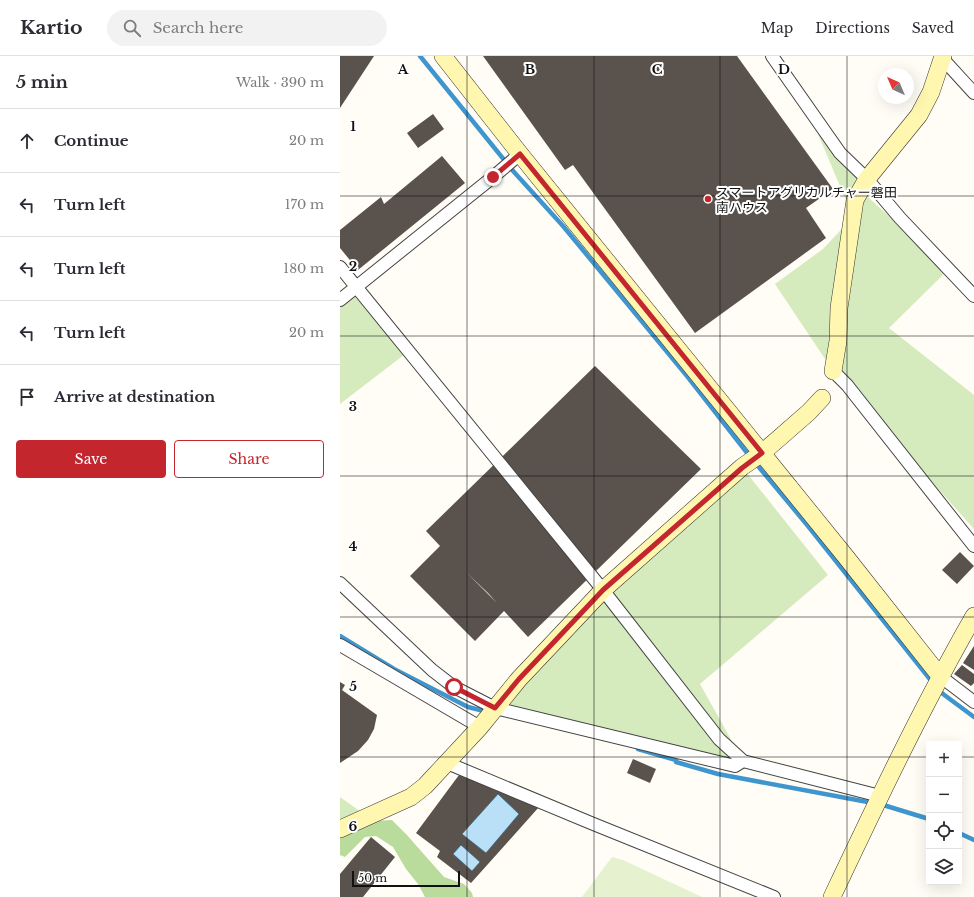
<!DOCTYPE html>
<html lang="en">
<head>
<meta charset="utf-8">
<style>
	:root { --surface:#fff; --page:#f2f2f3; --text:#2b2b33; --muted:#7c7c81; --line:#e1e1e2; --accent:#c4262e }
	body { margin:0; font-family:"Libre Baskerville","Noto Sans JP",serif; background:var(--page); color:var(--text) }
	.controls { position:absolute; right:12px; bottom:12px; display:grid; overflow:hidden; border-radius:4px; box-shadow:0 4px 16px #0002 }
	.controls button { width:36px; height:36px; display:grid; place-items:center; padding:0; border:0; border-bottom:1px solid var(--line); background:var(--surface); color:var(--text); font:20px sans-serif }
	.compass { position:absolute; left:538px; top:12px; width:36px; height:36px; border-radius:50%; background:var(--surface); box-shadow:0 4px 16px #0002; rotate:316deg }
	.scale { position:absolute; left:12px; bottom:10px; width:108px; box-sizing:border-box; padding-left:4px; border:2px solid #111; border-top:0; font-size:11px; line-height:14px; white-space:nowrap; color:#111; -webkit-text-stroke:3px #fff; paint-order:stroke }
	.stop { position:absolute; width:12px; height:12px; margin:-9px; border:3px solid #c4262e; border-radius:50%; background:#fff }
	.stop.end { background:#c4262e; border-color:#fff; box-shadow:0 1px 4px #0008 }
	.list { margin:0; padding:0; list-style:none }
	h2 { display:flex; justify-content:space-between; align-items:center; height:52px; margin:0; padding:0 16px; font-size:17px }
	h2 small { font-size:13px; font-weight:400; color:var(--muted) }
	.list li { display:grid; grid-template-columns:26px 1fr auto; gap:12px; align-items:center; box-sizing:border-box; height:64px; padding:0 16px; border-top:1px solid var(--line) }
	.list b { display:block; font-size:15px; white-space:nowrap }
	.list em { font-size:13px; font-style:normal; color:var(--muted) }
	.actions { display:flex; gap:8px; padding:12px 16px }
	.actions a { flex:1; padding:9px 0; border:1px solid var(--accent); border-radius:4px; text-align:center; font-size:14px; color:var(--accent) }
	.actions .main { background:var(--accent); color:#fff }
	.icon { flex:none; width:22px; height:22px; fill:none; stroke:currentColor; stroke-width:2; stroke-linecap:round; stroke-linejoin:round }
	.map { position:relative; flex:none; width:634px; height:841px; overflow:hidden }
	header { display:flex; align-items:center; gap:24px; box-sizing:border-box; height:56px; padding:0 20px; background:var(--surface); border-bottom:1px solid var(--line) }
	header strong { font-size:19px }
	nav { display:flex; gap:22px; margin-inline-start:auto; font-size:14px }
	.search { width:280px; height:36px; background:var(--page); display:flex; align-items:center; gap:10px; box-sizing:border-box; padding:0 14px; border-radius:22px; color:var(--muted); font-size:15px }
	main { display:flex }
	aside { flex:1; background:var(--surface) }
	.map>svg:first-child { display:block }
	.green { fill:#d5ebbd }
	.forest { fill:#b9dc9c }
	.pitch { fill:#e6f2cf }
	.water { fill:#b9e0f7; stroke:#3f96cf }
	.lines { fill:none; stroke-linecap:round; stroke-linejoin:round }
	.stream { stroke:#3f96cf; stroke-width:4.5 }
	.building { fill:#5a524d; fill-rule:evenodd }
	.street-casing { stroke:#444; stroke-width:14 }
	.secondary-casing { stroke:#333; stroke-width:18 }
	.street { stroke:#fff; stroke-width:12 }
	.secondary { stroke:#fff6b0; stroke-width:17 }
	.route { stroke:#c4262e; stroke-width:5 }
	.grid { fill:none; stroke:#111; stroke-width:1; stroke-opacity:0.55 }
	.poi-dot { fill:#c4262e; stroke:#fff; stroke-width:1.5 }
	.labels { text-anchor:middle; stroke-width:4; stroke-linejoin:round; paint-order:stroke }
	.poi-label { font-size:13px; fill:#111; stroke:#fff; text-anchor:start }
	.grid-label { font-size:13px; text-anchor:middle; font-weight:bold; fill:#111; stroke:#fff; stroke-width:4; stroke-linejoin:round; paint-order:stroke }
</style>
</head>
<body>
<header>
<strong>Kartio</strong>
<div class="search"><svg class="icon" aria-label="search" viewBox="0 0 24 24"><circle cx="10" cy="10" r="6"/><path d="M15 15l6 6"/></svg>Search here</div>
<nav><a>Map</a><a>Directions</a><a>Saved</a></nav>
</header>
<main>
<aside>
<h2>5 min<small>Walk · 390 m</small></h2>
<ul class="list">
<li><svg class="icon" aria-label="ahead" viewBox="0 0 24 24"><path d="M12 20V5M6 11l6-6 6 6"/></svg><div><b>Continue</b></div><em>20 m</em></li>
<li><svg class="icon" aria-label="left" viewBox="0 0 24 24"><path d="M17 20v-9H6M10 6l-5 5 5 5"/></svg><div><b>Turn left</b></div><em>170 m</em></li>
<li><svg class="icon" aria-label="left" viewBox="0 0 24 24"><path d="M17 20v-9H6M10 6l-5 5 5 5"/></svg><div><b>Turn left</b></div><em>180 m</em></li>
<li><svg class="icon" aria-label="left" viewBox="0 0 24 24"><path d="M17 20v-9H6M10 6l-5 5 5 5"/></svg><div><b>Turn left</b></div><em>20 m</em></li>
<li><svg class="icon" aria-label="arrive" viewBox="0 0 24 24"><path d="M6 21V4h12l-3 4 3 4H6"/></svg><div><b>Arrive at destination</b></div></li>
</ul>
<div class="actions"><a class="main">Save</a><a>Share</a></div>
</aside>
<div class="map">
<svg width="634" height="841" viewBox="0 0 634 841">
	<rect width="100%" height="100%" fill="#fffdf5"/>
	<path class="green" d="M465,47L527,123L522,136L609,213L549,272L634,339V473L493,315L435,228L483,193L513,161Z
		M17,231L69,295L0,348V244Z
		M402,411L488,519L360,628L403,705L155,652L263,534Z
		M0,741L21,756L0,772Z"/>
	<path class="forest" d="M52,764L66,778L104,821L124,828L132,837L133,841H85L78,828L66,813L53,791L36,780L25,781L5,801L0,799V782L31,765Z"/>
	<path class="pitch" d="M272,801L283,804L362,841H242Z"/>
	<path class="water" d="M158,738L179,758L146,797L122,778Z
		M121,789L140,806L132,815L113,798Z"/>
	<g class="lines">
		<path class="stream" d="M80,0L174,116L223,170L347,320L408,398L468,470L593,627
			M0,580L54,613L128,651L148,656
			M598,633L603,638L634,661
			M298,693L336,704V706L378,718L533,747
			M540,748L589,763
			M619,777L634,784"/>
	</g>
	<path class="building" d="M0,0H34L0,52Z
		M143,0H397L493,133L466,152L486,182L355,277L233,109L225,114Z
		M93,58L104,73L78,92L67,77Z
		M102,100L125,127L18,214L0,192V174L41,141L44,148Z
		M255,310L361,413L188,581L164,555L135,585L70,520L100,490L86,475ZM127,517L148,537L157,547Z
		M620,496L634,510L617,528L602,514Z
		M634,590V614L623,607Z
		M622,609L634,618V627L631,630L614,618Z
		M0,626L5,629L2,634L37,659L34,673L28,684L18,695L0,707Z
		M293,703L316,713L310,727L287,717Z
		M119,719L199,751L131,827L97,801L100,795L76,777ZM158,738L179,758L146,797L122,778ZM121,789L140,806L132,815L113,798Z
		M31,781L55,801L23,841H0V818Z"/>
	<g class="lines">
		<g class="street-casing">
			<path id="street" d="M432,0L500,97L527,123L560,162L634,240
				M602,2L634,37
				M0,211L263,534L379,683L403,705L540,740
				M0,244L153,121L180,98
				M493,315L507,329L634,490
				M0,527L92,614L114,631L155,652L395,710L403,705
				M0,589L140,671
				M600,620L634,646
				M107,707L251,767L434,841"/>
		</g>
		<g class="secondary-casing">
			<path id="secondary" d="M103,0L180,98L506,501L600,620
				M493,315L498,285L499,252L515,144L527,123L579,59L591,36L603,0
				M0,773L71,741L85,730L140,671L179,623L263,534L402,411L422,397L469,356L482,342
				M492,841C537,746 582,651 634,560"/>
		</g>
		<use href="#street" class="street"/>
		<use href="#secondary" class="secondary"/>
	</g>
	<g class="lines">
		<path class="route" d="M114,631L155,652L179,623L263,534L402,412L422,397L180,98L153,121"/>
	</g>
	<path class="grid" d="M127,0V841M254,0V841M380,0V841M507,0V841M0,140H634M0,280H634M0,420H634M0,561H634M0,701H589M619,701H634"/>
	<circle class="poi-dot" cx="368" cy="143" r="4"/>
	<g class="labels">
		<g class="poi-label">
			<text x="376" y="141">スマートアグリカルチャー磐田<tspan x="376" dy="15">南ハウス</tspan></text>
		</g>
	</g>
	<g class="grid-label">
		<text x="63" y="18">A</text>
		<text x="190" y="18">B</text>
		<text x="317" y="18">C</text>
		<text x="444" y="18">D</text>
		<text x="13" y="75">1</text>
		<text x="13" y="215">2</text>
		<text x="13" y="355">3</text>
		<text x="13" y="495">4</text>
		<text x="13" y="635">5</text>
		<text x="13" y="775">6</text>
	</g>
</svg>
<div class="controls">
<button>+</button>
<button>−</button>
<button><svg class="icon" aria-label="locate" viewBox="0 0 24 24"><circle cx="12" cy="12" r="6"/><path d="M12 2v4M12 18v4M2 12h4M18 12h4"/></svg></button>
<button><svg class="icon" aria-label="layers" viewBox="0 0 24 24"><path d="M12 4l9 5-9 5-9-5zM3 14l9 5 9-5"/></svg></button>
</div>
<svg class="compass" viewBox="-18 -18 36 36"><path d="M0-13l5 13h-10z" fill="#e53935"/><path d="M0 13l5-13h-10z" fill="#7c7c81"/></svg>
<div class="scale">50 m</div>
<div class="stop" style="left:114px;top:631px"></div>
<div class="stop end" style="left:153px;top:121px"></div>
</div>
</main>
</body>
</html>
